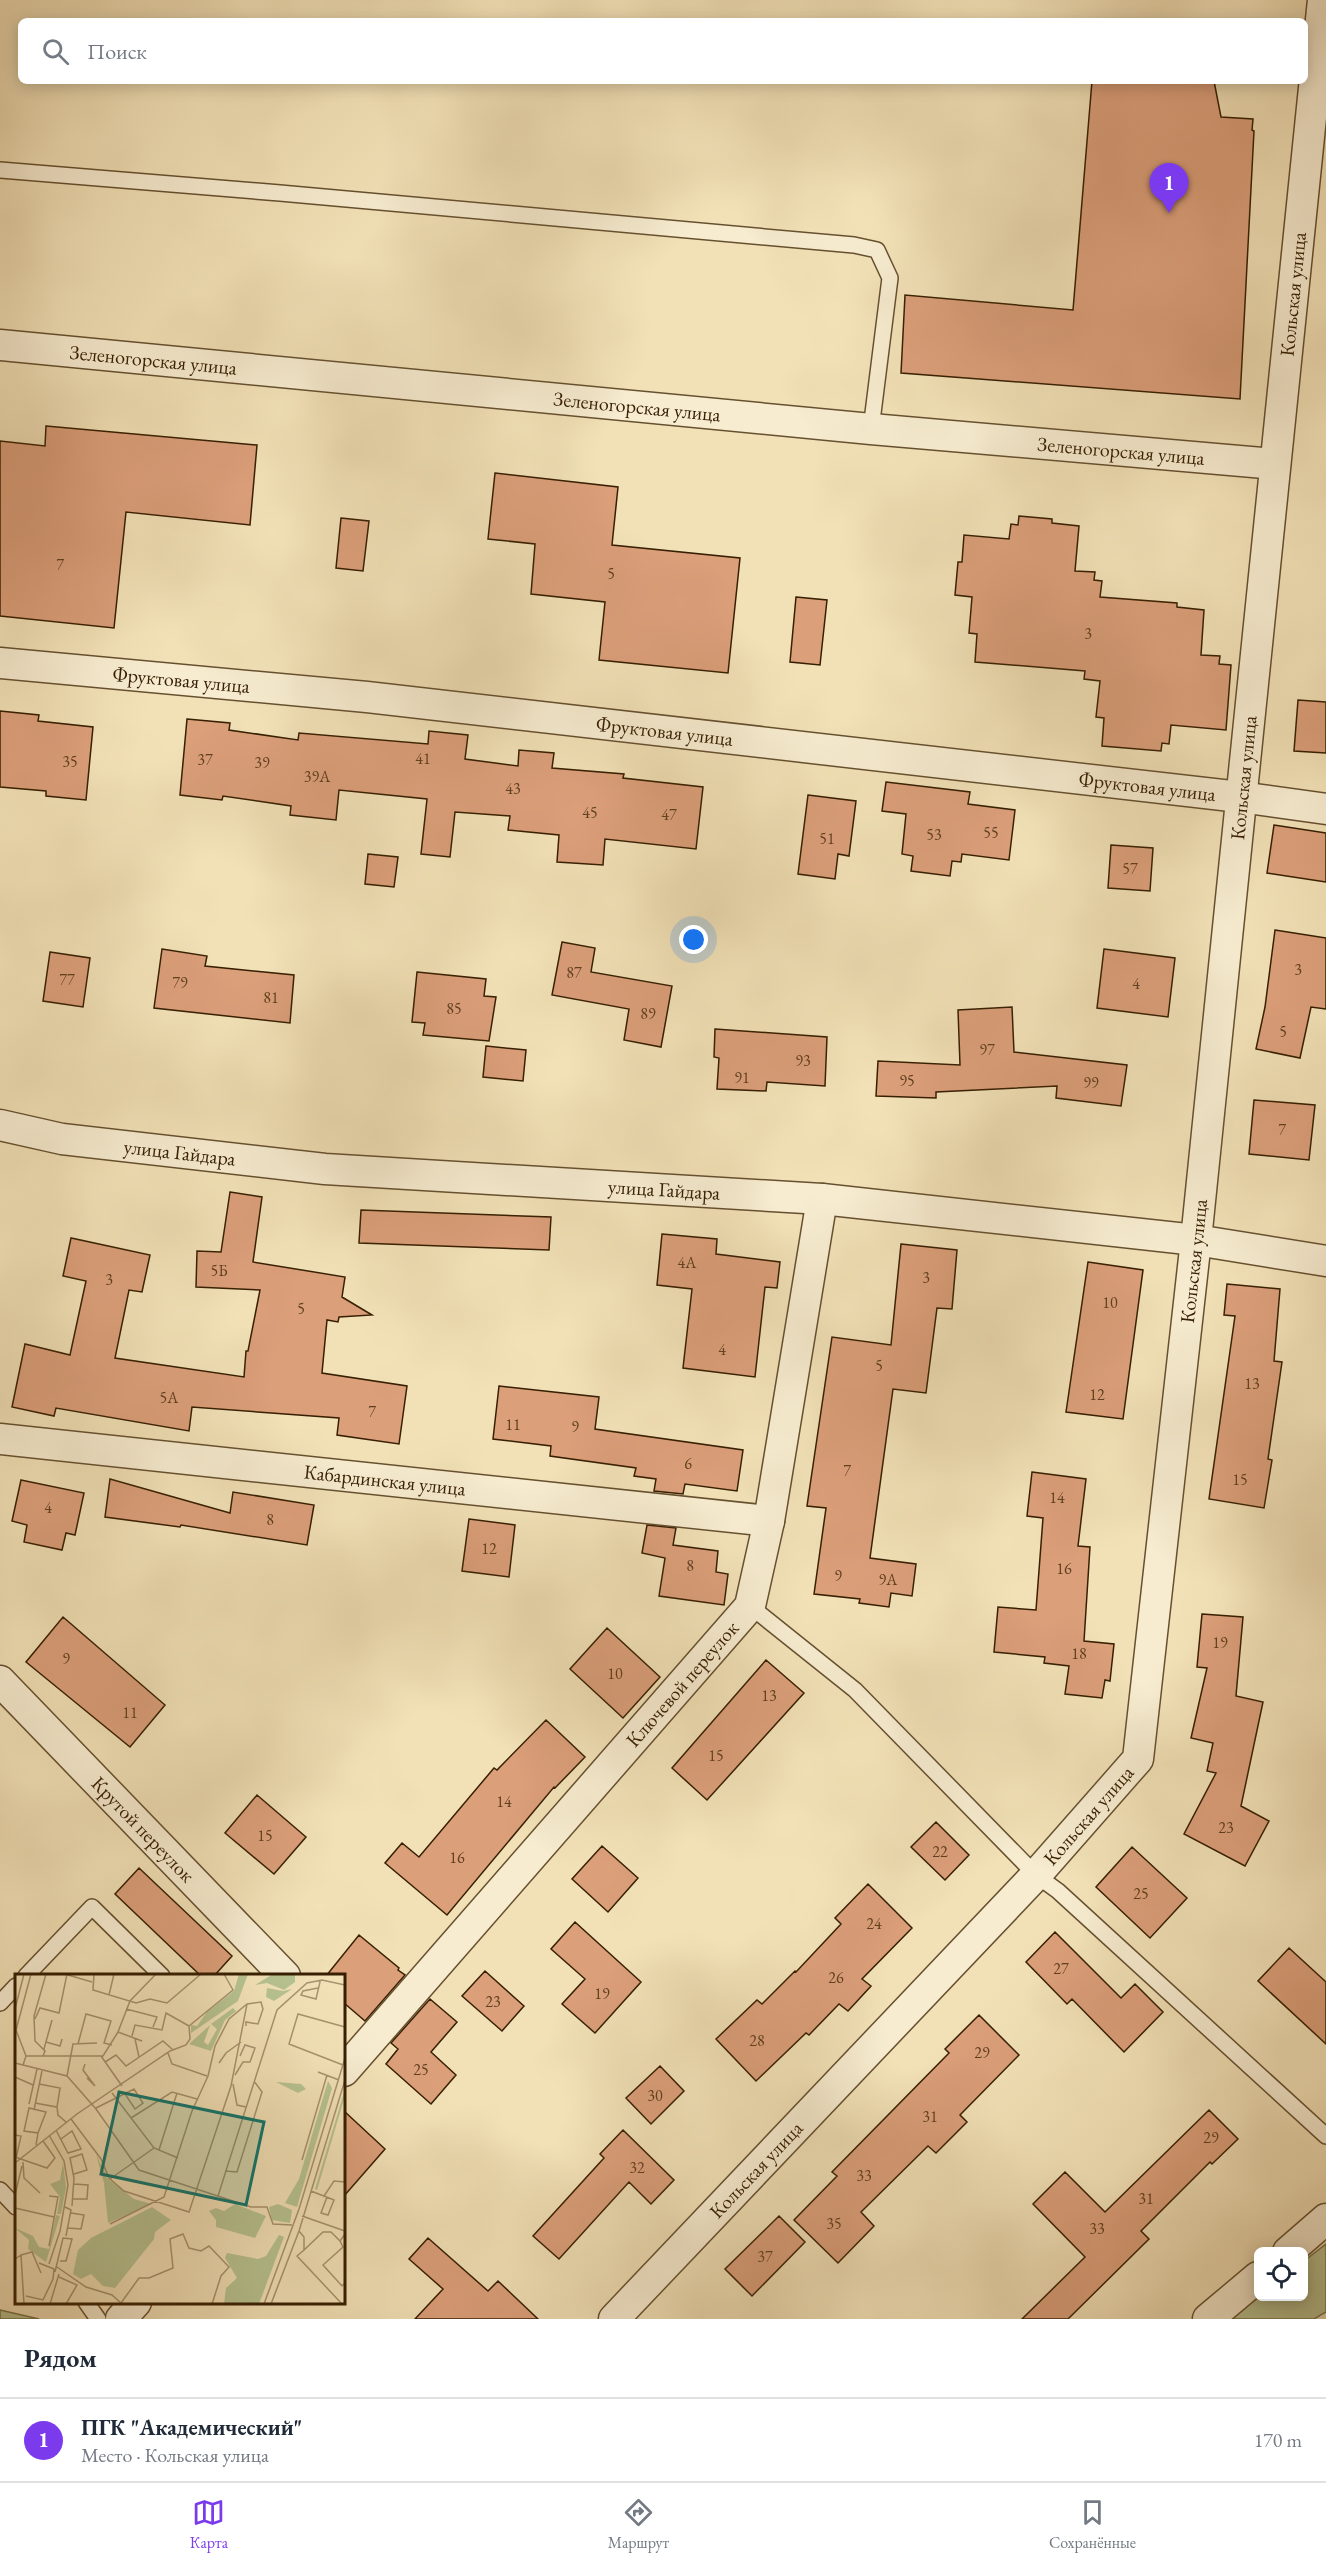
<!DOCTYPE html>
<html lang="ru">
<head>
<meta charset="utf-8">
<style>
	:root { --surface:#fff; --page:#f2f2f3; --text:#1f2937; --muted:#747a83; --line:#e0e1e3; --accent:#7c3aed }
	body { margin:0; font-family:"EB Garamond",serif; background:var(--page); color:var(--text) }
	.controls { position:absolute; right:18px; bottom:18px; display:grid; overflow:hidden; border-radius:9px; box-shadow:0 3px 15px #0003 }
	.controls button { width:54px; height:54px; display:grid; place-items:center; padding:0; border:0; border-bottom:2px solid var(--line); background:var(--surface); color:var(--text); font:30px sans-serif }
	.you { position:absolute; left:694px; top:940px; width:21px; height:21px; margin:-15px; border:4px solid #fff; border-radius:50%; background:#1a73e8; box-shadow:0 0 0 9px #1a73e833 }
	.badge { display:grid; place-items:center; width:39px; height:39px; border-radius:50%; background:var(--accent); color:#fff; font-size:20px; font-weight:700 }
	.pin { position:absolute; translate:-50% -50px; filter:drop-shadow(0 2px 3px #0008) }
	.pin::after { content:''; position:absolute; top:32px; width:21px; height:18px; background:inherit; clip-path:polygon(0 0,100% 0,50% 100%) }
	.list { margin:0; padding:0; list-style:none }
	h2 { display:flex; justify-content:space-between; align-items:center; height:78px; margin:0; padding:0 24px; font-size:26px }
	h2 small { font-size:20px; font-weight:400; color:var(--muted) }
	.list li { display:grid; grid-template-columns:39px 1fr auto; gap:18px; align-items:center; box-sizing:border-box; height:84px; padding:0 24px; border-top:2px solid var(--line) }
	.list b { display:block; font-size:22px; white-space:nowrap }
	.list p { margin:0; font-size:20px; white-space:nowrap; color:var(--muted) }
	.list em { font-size:20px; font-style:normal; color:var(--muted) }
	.icon { flex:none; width:33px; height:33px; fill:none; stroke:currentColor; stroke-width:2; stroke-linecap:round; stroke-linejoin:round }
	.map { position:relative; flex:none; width:1326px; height:2319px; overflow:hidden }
	.search { position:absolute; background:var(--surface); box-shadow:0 3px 15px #0003; left:18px; right:18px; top:18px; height:66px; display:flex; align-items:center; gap:15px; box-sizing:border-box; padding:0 21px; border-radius:9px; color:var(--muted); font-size:22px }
	.sheet { height:162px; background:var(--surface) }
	nav { display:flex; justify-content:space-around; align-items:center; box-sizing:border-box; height:84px; border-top:2px solid var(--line); background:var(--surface); font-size:16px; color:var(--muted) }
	nav a { display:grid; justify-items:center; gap:3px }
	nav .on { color:var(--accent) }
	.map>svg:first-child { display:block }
	.green { fill:#b7c392; stroke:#77714a; stroke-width:1.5 }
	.building { fill:#db9f7a; stroke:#371f02; stroke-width:1.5 }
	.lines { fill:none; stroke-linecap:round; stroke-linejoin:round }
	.lane-casing { stroke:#66502f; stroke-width:18 }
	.street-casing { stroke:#66502f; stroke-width:33 }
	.lane { stroke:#f7ecd0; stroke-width:15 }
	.street { stroke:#f7ecd0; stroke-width:30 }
	.labels { text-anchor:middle; stroke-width:6; stroke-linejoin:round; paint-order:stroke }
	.number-label { font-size:16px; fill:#603f20 }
	.street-label { font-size:20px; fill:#371f02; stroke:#f7ecd0 }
	.inset-road { fill:none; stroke:#a7936f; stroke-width:1.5 }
	.view { fill:#0f766e; fill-opacity:0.15; stroke:#0f766e; stroke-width:3 }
	.inset-edge { fill:none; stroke:#371f02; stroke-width:3 }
</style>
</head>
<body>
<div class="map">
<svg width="1326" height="2319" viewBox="0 0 1326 2319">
	<rect width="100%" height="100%" fill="#f2e1b7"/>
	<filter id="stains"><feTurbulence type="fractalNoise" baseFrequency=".00333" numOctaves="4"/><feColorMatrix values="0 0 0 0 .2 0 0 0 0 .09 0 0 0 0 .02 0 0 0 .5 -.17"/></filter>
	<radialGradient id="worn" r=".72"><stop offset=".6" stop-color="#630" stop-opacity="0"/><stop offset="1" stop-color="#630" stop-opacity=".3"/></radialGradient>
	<path class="green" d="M1326,2244V2312L1314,2319H1226L1258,2295V2296H1304V2261Z
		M0,2310L39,2319H0Z"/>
	<path class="building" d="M1092,81H1214L1221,117L1253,119L1252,130L1254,131L1240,399L901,373L905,295L1073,310Z
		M46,426L257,445L250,525L126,512L114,628L0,616V441L45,446Z
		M495,473L618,487L612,545L740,558L728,673L599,660L605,602L531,594L535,544L488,539Z
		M1019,516L1052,519V523L1079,526L1075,571L1095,572L1094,580L1102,581L1100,597L1177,603V607L1204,610L1201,655L1220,656L1219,664L1231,665L1226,730L1171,725L1169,744L1162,743L1161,751L1102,746L1104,718L1096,717L1100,681L1084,679L1085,671L975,662L977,634L969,633L972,597L955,595L958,562H962L964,535L1009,539L1011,524L1018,525Z
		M341,518L369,521L363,571L336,568Z
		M796,597L827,600L820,665L790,662Z
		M1298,700L1326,702V753L1294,751Z
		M0,711L39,715L38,721L93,727L86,800L46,796V791L0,787Z
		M187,719L230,723L229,730L298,740L299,733L428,744L429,731L468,735L465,759L518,766L519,750L554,753L552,768L624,774L623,778L703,787L696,849L605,839L603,865L557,862L559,835L508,830L510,816L455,812L450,857L421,854L427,799L339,790L336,820L290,815L291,806L223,796L222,800L180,795Z
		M886,782L970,792L968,804L1015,810L1009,860L962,854L961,862L952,861L950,876L911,871L913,856L902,854L906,814L882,811Z
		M808,795L856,801L849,856L838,854L835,879L798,874Z
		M1274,825L1326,833V882L1267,873Z
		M1111,845L1153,848L1150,891L1108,888Z
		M368,854L398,857L394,887L365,884Z
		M1275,930L1326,938V1009L1311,1007L1300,1058L1256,1049L1265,1007Z
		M562,942L595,948L591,972L672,986L661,1047L624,1040L629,1009L552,995Z
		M162,949L207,956L205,966L294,975L290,1023L154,1008Z
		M1104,949L1175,958L1168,1017L1097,1008Z
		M50,952L90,958L83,1007L43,1001Z
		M417,972L486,979L484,996L496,997L489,1041L423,1035L425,1023L412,1022Z
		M1012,1007L1014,1052L1127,1065L1121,1106L1056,1098L1057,1086L936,1092V1098L876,1096L878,1061L960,1065L958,1010Z
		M715,1029L827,1037L825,1086L767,1082L766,1091L717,1089L719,1058L714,1057Z
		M486,1046L526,1050L523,1081L483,1077Z
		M1254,1100L1315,1105L1309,1160L1249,1154Z
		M230,1192L262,1197L253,1262L345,1277L342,1297L372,1315L339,1317L338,1322L327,1320L322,1373L407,1386L399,1444L337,1435L339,1418L192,1407L189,1431L56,1408L54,1416L12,1407L25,1344L70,1355L86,1281L63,1276L71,1238L150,1255L142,1292L129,1290L115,1358L244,1377L246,1351H248L260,1290L196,1287L197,1251L221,1252Z
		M361,1210L551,1217L549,1250L359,1243Z
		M662,1234L717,1239L716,1254L780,1262L777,1288L765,1287L755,1377L683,1368L692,1289L657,1285Z
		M901,1244L957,1250L952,1309L937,1308L926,1393L893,1389L870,1558L916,1564L912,1596L891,1593L889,1607L859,1603L860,1599L814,1594L826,1508L807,1506L832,1337L891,1345Z
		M1088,1262L1143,1270L1123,1419L1066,1412Z
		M1227,1284L1280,1289L1274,1361L1282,1362L1268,1459L1272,1460L1264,1508L1209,1499L1235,1316L1224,1315Z
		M499,1386L599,1397L595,1429L743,1450L737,1491L685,1484L683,1494L654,1491L656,1479L634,1476L636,1468L550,1456L551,1446L493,1439Z
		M1032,1472L1086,1479L1078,1546L1090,1547L1084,1641L1114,1644L1110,1681L1105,1680L1102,1698L1065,1694L1069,1666L1044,1663L1045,1657L994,1652L998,1607L1036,1610L1043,1518L1027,1516Z
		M110,1479L230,1513L233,1492L314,1505L307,1545L181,1525L180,1527L105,1517Z
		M21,1480L84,1493L75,1535L66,1533L62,1550L24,1542L27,1525L12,1521Z
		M469,1519L515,1525L509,1577L462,1571Z
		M647,1525L676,1528L673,1545L718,1551L716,1572L728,1574L724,1605L659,1596L665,1558L642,1553Z
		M1202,1614L1243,1617L1236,1696L1263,1702L1241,1806L1269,1821L1245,1866L1184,1834L1216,1773L1207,1771L1213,1743L1191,1738L1207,1668L1197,1667Z
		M63,1617L165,1705L130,1747L26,1662Z
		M607,1628L660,1677L623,1718L570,1669Z
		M766,1660L804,1693L707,1800L672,1768Z
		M546,1720L585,1757L555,1788L554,1787L447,1915L385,1863L402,1843L419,1857L494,1768L497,1770Z
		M257,1795L306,1837L274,1874L225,1833Z
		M936,1822L969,1855L945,1880L911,1847Z
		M602,1846L638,1878L608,1912L572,1879Z
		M1132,1847L1187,1898L1150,1938L1096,1887Z
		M139,1868L232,1956L214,1976H201L115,1894Z
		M868,1884L912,1928L862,1979L871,1986L848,2011L839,2004L809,2035L806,2033L756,2081L716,2039L757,2000L762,2004L795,1971L796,1972L841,1924L835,1918Z
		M575,1922L641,1982L595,2033L562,2004L585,1979L551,1949Z
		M1055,1932L1121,1998L1135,1984L1163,2012L1124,2052L1072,1999L1067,2004L1026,1962Z
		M359,1935L399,1968L398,1970L405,1975L365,2021L344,2003V1976H326Z
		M1289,1948L1326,1982V2044L1258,1981Z
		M485,1971L524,2006L502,2031L462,1996Z
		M430,1999L457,2022L431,2052L456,2075L431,2104L386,2064L398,2049L391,2043Z
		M979,2015L1019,2055L960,2115L967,2122L936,2153L928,2146L861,2212L874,2226L838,2263L794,2220L837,2176L832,2172L949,2053L945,2049Z
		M660,2066L684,2091L651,2124L626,2098Z
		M1209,2110L1238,2139L1212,2164L1210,2162L1141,2231L1149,2239L1068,2319H1022L1085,2257L1033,2204L1065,2172L1105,2212Z
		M344,2111L385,2149L344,2196Z
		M623,2130L674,2180L651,2204L629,2182L559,2259L533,2236L604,2158L600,2154Z
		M779,2216L805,2242L752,2296L725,2269Z
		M428,2238L488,2291L498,2281L538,2319H415L443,2289L409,2259Z"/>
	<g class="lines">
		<g class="lane-casing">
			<path id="lane" d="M0,170L280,193L854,245L877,250L890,278L871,429
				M750,1606L855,1690L1036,1875L1058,1891L1326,2136
				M26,1976L92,1907L162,1976
				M0,2003L16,1986
				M0,2190L16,2207
				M86,2302L98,2319"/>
		</g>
		<g class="street-casing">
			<g id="street">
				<path id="s1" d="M0,345L871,429L1275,464"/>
				<path id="s2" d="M0,663L367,697L1240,797L1326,809"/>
				<path id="s3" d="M0,1125L62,1139L325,1169L822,1199L1196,1240L1326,1261"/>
				<path id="s4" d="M0,1439L769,1521"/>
				<path id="s5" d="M0,1681L285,1976"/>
				<path id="s6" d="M344,2071L750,1606L769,1521L822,1199"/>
				<path d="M1288,2252L1326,2219"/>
				<path d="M121,2319L136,2302"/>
				<path id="s7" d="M614,2319L1036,1875L1138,1759L1196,1240L1323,0"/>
				<path d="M1208,2319L1258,2277"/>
			</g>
		</g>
		<use href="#lane" class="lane"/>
		<use href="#street" class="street"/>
	</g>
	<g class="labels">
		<g class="number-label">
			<text x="60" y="570">7</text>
			<text x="611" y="579">5</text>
			<text x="1088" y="639">3</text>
			<text x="423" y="764">41</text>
			<text x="205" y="765">37</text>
			<text x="70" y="767">35</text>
			<text x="262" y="768">39</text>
			<text x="317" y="782">39А</text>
			<text x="513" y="794">43</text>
			<text x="590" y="818">45</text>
			<text x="669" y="820">47</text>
			<text x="991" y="838">55</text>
			<text x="934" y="840">53</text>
			<text x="827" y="844">51</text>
			<text x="1130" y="874">57</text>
			<text x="1298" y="975">3</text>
			<text x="574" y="978">87</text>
			<text x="67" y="985">77</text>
			<text x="180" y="988">79</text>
			<text x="1136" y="989">4</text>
			<text x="271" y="1003">81</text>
			<text x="454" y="1014">85</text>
			<text x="648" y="1019">89</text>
			<text x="1283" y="1037">5</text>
			<text x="987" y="1055">97</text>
			<text x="803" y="1066">93</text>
			<text x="742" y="1083">91</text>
			<text x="907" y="1086">95</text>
			<text x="1091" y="1088">99</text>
			<text x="1282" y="1135">7</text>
			<text x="687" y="1268">4А</text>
			<text x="219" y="1276">5Б</text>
			<text x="926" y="1283">3</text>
			<text x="109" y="1285">3</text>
			<text x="1110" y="1308">10</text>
			<text x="301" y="1314">5</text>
			<text x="722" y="1355">4</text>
			<text x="879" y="1371">5</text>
			<text x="1252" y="1389">13</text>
			<text x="1097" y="1400">12</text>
			<text x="169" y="1403">5А</text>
			<text x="372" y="1417">7</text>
			<text x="513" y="1430">11</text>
			<text x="575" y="1432">9</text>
			<text x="688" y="1469">6</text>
			<text x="847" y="1476">7</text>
			<text x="1240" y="1485">15</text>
			<text x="1057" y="1503">14</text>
			<text x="48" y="1513">4</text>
			<text x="270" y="1525">8</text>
			<text x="489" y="1554">12</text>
			<text x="690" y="1571">8</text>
			<text x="1064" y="1574">16</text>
			<text x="838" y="1581">9</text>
			<text x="888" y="1585">9А</text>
			<text x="1220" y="1648">19</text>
			<text x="1079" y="1659">18</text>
			<text x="66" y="1664">9</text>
			<text x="615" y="1679">10</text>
			<text x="769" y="1701">13</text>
			<text x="130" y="1718">11</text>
			<text x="716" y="1761">15</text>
			<text x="504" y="1807">14</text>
			<text x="1226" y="1833">23</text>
			<text x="265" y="1841">15</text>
			<text x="940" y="1857">22</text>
			<text x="457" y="1863">16</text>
			<text x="1141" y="1899">25</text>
			<text x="874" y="1929">24</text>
			<text x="1061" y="1974">27</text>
			<text x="836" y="1983">26</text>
			<text x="602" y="1999">19</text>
			<text x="493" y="2007">23</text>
			<text x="757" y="2046">28</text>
			<text x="982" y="2058">29</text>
			<text x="421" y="2075">25</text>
			<text x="655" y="2101">30</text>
			<text x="930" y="2122">31</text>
			<text x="1211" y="2143">29</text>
			<text x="637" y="2173">32</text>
			<text x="864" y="2181">33</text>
			<text x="1146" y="2204">31</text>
			<text x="834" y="2229">35</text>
			<text x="1097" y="2234">33</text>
			<text x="765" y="2262">37</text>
		</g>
		<g class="street-label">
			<text dy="7" stroke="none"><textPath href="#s7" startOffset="2240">Кольская улица</textPath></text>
			<text dy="7" stroke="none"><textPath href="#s1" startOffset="154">Зеленогорская улица</textPath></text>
			<text dy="7" stroke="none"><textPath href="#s1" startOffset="640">Зеленогорская улица</textPath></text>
			<text dy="7" stroke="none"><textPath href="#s1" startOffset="1126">Зеленогорская улица</textPath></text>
			<text dy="7" stroke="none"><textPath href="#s2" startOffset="182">Фруктовая улица</textPath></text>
			<text dy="7" stroke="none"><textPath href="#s2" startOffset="668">Фруктовая улица</textPath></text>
			<text dy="7" stroke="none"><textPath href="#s7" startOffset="1754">Кольская улица</textPath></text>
			<text dy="7" stroke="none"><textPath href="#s2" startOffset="1154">Фруктовая улица</textPath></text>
			<text dy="7" stroke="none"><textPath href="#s3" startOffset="182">улица Гайдара</textPath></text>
			<text dy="7" stroke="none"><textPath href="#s3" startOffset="668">улица Гайдара</textPath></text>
			<text dy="7" stroke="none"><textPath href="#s7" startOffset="1268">Кольская улица</textPath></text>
			<text dy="7" stroke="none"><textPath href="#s4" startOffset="387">Кабардинская улица</textPath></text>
			<text dy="7" stroke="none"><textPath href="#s6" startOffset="514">Ключевой переулок</textPath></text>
			<text dy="7" stroke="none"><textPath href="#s7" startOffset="692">Кольская улица</textPath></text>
			<text dy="7" stroke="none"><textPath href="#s5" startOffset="206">Крутой переулок</textPath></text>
			<text dy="7" stroke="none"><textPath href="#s7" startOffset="206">Кольская улица</textPath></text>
		</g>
	</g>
	<g transform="translate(15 1974)">
		<rect width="330" height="330" fill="#f2e1b7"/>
		<path d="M224,0H233L223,27L176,59V51L182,52L192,38L219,17ZM258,0H280V8L269,16L252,9L240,11ZM252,14L268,17L277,15L259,27L251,23ZM218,34L221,37L210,46L196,77L174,70L195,51L189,68L193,71L202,55L196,50ZM313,107L317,114L282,233L270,229L284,205ZM261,108L286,110L291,115L283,119ZM330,115V122L302,216L300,215ZM81,180L92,204L119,225L137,230L93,249L89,209ZM48,189L51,213L46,240H42L45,223L35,210L45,206ZM220,230L251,242L240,264L201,253V246L194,237L201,234L209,237ZM263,230L277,236L275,249L257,246L254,233ZM137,233L156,246L140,258L139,265L100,314L88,312L76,300L66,305L58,300L63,276L76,264ZM41,241L45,242L31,288L13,275L14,266L0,254L18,262L24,273L34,275ZM264,261L269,263L244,330H209L211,314L222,304L210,284L212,279L243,285L251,282Z" fill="#b7c392"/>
		<path class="inset-road" d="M79,0L78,16L121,29L135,25L152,29L186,0M53,1L77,8M303,14L288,17L286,21L301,25L305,8V6M94,21L99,0M0,35L9,0M111,35L142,43L138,53M20,45L25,34L44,39L52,0M103,58L115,27L141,0M117,62L120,51L147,56L151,39L174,52M120,65L124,83M31,68L45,72L47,65M63,70L71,40L96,47L89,69L97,71M29,75L37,46M153,79L157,90L192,102M11,82L1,56L16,0M28,82L30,77L20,67L19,42L31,0M86,82L107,112M90,88L101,81L111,92L148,67L158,76M0,89L52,102L81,135L124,196L236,233H252L258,250L277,251M204,89L211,79L226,68M70,90L68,96L80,112L72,104M8,91L11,82H88L103,58L127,67M328,91L274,70L283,40L330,53M303,98L324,106M220,101L228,88H235L240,74L230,71L225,82M52,102L58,70L82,69M0,103L18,111M218,110L222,131L231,133M97,119L139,174L163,184M20,129L42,133L45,114L24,110M14,130L22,95M42,133L43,141L51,148M81,134L119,115L128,129L120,135L110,120M19,136L27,97M116,144L157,118L182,125M56,145L86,185L94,204L109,217L174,238L216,112L232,30M41,156L43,160L53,179L66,175L57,157L46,165M0,161L6,162L1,184M21,171L23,159L9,157L14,134L31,138L23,159M144,176L162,119M0,183L32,194L40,184L28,167M287,186L312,101M8,188L9,204L25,219M0,189L62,140L155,77L171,71L175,65L174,52L218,16L209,0M210,197L222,198L247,118L239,107M95,205L139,174M296,217L319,226L313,241L306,239L312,223M0,221L7,192M203,222L262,36L292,9L307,6L330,11M309,222L319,207L330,208M58,225H72L73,211L59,210M57,232L59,204L55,184L67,180L72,196L59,200M50,233L56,236L51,262M0,234L39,243M287,242L330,257M95,250L149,223L177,137L193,102L200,72L214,45L232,30L246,28L248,35L243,50L231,48V52M53,254L66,255L69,241L56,239M284,257L289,263V276L308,258H316L325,267M330,260L325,267L328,273L308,291L327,312L330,309M34,272L43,223L34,222M289,276L282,282L327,330M6,281L17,278L26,299M0,285L6,281L9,330M34,290L45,257L53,211L49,187L34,161M42,293L71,313L97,321L107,330M40,298L48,264L57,265L51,287H45M44,303L62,311L51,330M11,322L28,326L38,305L39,295L24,289M106,329L124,304H134L158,294L155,265L168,260L174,274L186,277L194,272L214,293L206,302L197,330M35,330L44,300M249,330L284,235L330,84M256,330L284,257L330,106"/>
		<path class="view" d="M104,118L249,148L231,231L86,200Z"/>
		<rect width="330" height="330" class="inset-edge"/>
	</g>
	<rect width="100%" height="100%" filter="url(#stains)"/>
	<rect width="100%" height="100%" fill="url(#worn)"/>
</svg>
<div class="controls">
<button><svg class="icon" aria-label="locate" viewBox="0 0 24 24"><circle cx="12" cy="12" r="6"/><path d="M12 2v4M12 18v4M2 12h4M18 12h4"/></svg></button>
</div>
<div class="you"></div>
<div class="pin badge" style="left:1169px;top:213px">1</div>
<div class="search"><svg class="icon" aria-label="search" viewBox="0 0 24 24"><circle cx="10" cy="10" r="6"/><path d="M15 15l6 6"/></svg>Поиск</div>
</div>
<section class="sheet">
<h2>Рядом<small></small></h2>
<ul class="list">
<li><span class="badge">1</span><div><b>ПГК &quot;Академический&quot;</b><p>Место · Кольская улица</p></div><em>170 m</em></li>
</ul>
</section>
<nav>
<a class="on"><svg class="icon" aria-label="map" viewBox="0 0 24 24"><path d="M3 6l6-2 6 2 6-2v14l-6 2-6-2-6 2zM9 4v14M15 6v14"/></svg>Карта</a>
<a><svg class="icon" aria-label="directions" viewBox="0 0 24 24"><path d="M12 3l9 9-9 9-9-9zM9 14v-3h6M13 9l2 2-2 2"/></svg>Маршрут</a>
<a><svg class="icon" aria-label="saved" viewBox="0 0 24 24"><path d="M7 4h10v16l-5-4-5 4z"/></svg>Сохранённые</a>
</nav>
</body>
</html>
